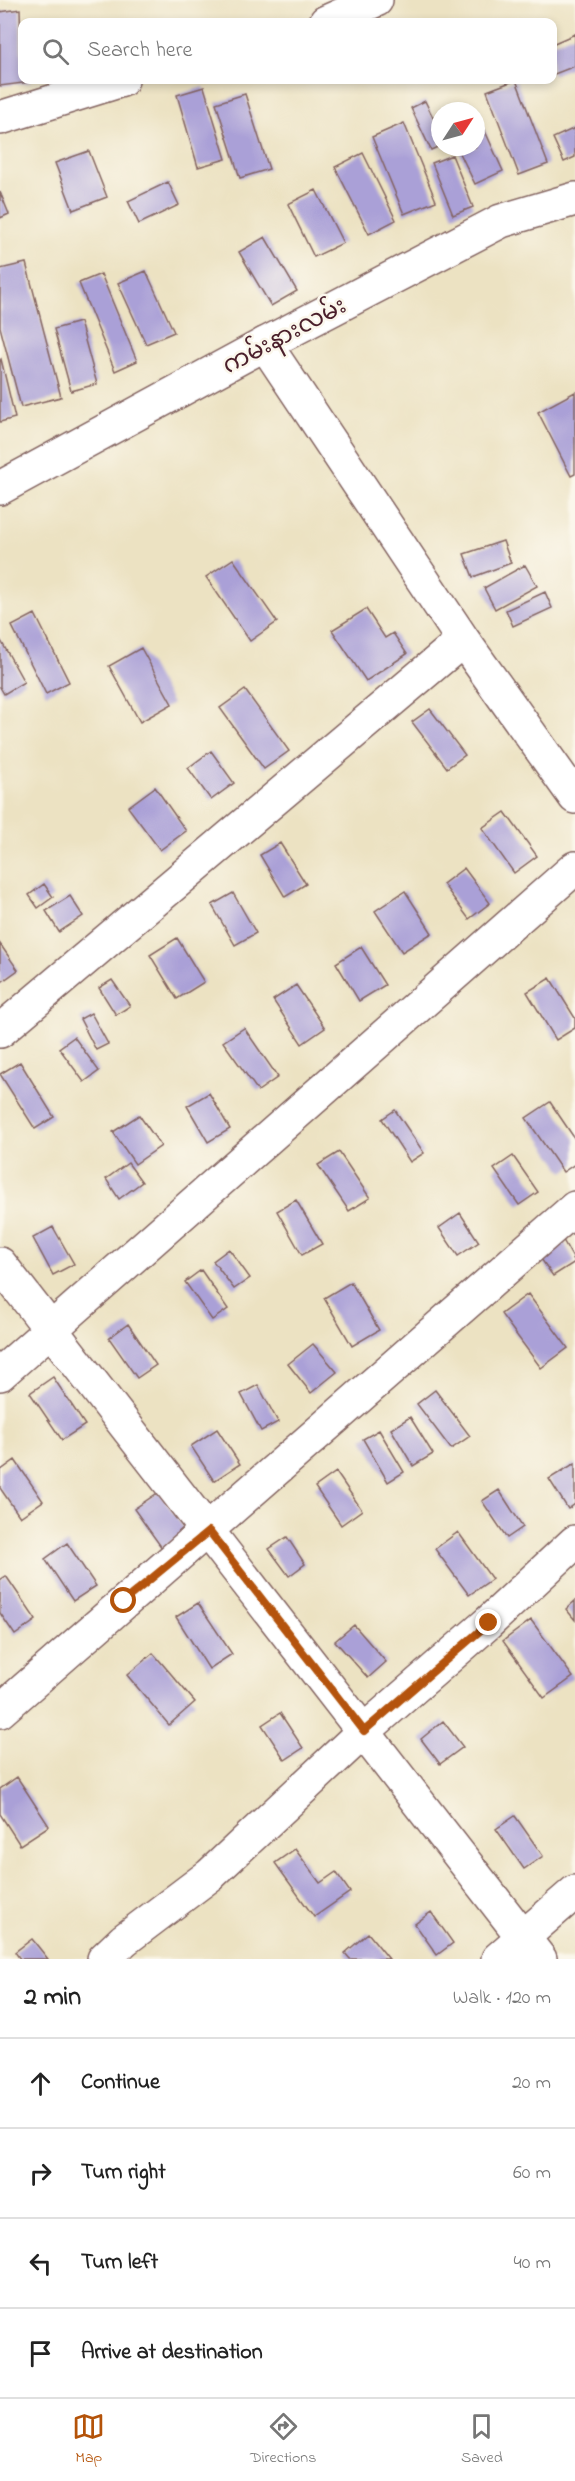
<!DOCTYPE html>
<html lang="en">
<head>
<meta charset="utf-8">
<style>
	:root { --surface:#fff; --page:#f6f6f6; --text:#222; --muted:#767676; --line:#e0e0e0; --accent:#b45309 }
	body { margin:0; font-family:"Indie Flower","Noto Sans Myanmar",sans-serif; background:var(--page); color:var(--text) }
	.compass { position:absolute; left:431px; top:102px; width:54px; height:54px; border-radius:50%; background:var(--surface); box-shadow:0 3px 9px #0003; rotate:54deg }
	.stop { position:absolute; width:18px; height:18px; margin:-14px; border:4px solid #b45309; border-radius:50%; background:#fff }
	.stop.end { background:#b45309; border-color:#fff; box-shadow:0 2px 6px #0008 }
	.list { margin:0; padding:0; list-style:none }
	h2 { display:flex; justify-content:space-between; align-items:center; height:78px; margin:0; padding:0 24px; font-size:26px }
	h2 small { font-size:20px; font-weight:400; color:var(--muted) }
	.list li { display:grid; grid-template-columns:39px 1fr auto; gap:18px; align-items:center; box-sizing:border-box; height:90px; padding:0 24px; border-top:2px solid var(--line) }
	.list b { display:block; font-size:22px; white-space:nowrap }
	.list em { font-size:20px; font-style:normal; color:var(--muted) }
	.icon { flex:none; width:33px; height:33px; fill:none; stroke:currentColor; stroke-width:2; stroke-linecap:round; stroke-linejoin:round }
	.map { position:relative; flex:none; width:575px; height:1959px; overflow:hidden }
	.search { position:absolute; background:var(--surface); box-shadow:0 3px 9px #0003; left:18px; right:18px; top:18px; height:66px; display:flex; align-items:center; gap:15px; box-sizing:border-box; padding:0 21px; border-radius:12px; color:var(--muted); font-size:22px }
	.sheet { height:438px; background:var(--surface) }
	nav { display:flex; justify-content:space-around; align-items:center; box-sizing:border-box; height:84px; border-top:2px solid var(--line); background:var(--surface); font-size:16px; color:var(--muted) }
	nav a { display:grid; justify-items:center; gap:3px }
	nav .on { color:var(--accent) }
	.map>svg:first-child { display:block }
	.building { fill:#aaa0d7 }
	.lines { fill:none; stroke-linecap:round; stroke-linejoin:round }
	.street-casing { stroke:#836360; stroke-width:36 }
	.primary-casing { stroke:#836360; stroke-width:36 }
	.street { stroke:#fff; stroke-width:33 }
	.primary { stroke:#fff; stroke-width:33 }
	.route { stroke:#b45309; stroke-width:8 }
	.labels { text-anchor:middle; stroke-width:5; stroke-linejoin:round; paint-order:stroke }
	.street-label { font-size:24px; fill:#4a1f2b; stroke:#fbf7ec }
</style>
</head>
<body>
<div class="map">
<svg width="575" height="1959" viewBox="0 0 575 1959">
	<rect width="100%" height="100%" fill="#fbf7ec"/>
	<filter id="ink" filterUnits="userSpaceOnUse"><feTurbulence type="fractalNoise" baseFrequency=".0167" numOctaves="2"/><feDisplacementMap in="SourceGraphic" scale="12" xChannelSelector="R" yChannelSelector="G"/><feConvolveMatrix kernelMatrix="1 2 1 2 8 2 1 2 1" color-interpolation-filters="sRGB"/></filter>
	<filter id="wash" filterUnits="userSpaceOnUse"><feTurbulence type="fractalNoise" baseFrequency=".008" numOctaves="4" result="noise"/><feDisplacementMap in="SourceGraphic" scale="24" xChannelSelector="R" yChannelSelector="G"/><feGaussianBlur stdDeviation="1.35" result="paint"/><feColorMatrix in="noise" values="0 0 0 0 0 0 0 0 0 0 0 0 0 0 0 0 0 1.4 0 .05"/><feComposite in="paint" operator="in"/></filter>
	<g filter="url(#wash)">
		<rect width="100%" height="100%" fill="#ece2c2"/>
		<g id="blocks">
			<path class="building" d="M20,9L22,80H30L31,82L0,86V12Z
				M575,34V66L552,75V44Z
				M516,80L548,164L519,175L487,91Z
				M204,87L226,159L198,167L177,95Z
				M245,94L269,169L240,178L216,103Z
				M425,101L440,132V146L431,150L411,108Z
				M476,111L503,171L475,184L457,147H476Z
				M404,123L436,201L404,214L372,137Z
				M575,128V157L564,162L553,138Z
				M89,151L107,197L73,210L55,163Z
				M363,153L396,220L369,234L335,167Z
				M452,155L473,207L453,215L432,163Z
				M168,182L179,205L139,224L128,201Z
				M316,190L343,243L314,257L288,204Z
				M0,192L9,214L0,218Z
				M265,237L297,291L271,306L239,252Z
				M26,263L61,397L21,407L0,327V269Z
				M146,271L174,332L146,344L118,283Z
				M101,274L137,361L115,371L79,283Z
				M80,322L97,384L71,391L54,329Z
				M1,359L15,418L0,422V360Z
				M575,392V474L571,476L538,412Z
				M503,541L511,563L473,577L464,554Z
				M233,559L277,622L250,641L206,577Z
				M525,565L537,586L495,609L484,588Z
				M545,592L552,608L513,626L506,610Z
				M366,609L385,638L393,633L407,654L366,681L332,630Z
				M35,614L69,682L46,694L12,626Z
				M0,639L24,682L4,694L0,687Z
				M141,648L172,704L140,722L109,666Z
				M245,690L289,751L264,769L220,708Z
				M430,709L465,755L447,768L412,722Z
				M211,751L234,783L211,800L188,768Z
				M155,787L186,831L160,850L128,807Z
				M505,812L537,856L514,873L482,828Z
				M280,843L306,884L285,897L260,855Z
				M464,868L490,903L469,919L443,884Z
				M44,884L53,897L38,908L29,895Z
				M405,891L432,933L402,952L375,911Z
				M233,893L256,933L235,945L212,905Z
				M70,896L83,916L59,932L46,911Z
				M177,938L204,982L177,999L150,955Z
				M0,944L18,970L0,983Z
				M361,947L385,985L359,1001L336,963Z
				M550,978L575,1018V1028L556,1040L527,992Z
				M112,980L130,1006L116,1015L99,988Z
				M296,985L325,1028L302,1044L273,1000Z
				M91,1013L108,1044L96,1050L80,1019Z
				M244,1028L278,1077L258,1091L223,1042Z
				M74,1037L99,1071L84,1082L59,1048Z
				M20,1062L54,1117L35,1129L0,1074Z
				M209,1093L230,1129L208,1142L187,1106Z
				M550,1102L575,1139V1164L563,1172L526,1118Z
				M395,1110L424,1153L410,1162L382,1119Z
				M139,1115L161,1146L135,1164L113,1132Z
				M339,1152L370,1198L349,1211L318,1165Z
				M513,1156L538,1192L519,1205L494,1169Z
				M128,1163L142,1182L119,1199L106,1179Z
				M296,1200L322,1244L302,1255L277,1211Z
				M460,1213L479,1242L458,1256L439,1228Z
				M53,1227L74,1264L53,1275L33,1238Z
				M563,1240L575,1262L553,1276L539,1256Z
				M229,1249L250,1278L234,1289L213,1261Z
				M201,1270L228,1309L212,1320L185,1282Z
				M351,1282L379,1330L352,1346L324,1298Z
				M528,1294L568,1348L541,1368L501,1314Z
				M128,1324L156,1365L137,1378L109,1338Z
				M313,1344L337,1372L311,1393L288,1364Z
				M53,1377L85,1425L62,1440L30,1393Z
				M258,1385L278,1422L261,1431L241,1394Z
				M435,1390L470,1436L451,1449L417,1404Z
				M410,1417L433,1454L413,1466L391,1429Z
				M217,1429L240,1464L214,1481L191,1446Z
				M379,1430L404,1472L388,1482L363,1439Z
				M15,1460L43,1501L20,1517L0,1488V1471Z
				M575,1463V1504L568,1509L549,1479Z
				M336,1472L362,1510L341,1525L315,1487Z
				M499,1490L523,1527L507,1538L482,1501Z
				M159,1492L186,1531L162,1548L134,1509Z
				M458,1532L492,1579L469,1595L435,1549Z
				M287,1537L305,1564L289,1576L269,1549Z
				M67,1543L96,1586L73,1601L45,1559Z
				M6,1576L36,1620L15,1635L0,1613V1580Z
				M575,1601V1620L566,1609Z
				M198,1603L232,1654L209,1669L176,1617Z
				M531,1620L573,1677L544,1698L503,1641Z
				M354,1625L386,1662L368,1678L335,1641Z
				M153,1653L195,1702L169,1725L127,1675Z
				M280,1713L303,1748L285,1760L262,1725Z
				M443,1721L463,1747L440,1764L421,1739Z
				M17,1777L49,1826L20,1845L0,1814V1789Z
				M515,1816L543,1856L524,1869L496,1829Z
				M295,1849L320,1883L336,1872L350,1892L314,1917L275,1863Z
				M431,1912L453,1943L437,1955L415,1924Z
				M368,1933L389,1959H350L345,1953Z
				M32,1939L48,1959H20L15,1952Z"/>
		</g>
	</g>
	<g filter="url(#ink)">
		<use href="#blocks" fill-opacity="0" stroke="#836360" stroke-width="1.5"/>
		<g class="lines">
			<g class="street-casing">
				<path id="street" d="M326,22L376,0
					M0,118L122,80
					M265,344L463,640L575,797
					M0,1031L463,640
					M0,1264L540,1959
					M0,1374L575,868
					M0,1711L575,1208
					M104,1959L124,1940L210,1875L364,1731L488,1623L575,1542
					M498,1959L575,1892"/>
			</g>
			<g class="primary-casing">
				<path id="primary" d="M0,488L265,344L501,221L575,199"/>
			</g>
			<use href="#street" class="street"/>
			<use href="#primary" class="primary"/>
		</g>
	</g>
	<g class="lines" filter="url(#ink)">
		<path class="route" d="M124,1601L209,1531L364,1731L489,1623"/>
	</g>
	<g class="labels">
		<g class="street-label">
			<text transform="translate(284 335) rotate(-28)" y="8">ကမ်းနားလမ်း</text>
		</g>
	</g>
</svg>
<svg class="compass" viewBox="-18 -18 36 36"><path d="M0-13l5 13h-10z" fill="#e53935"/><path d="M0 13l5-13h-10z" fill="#767676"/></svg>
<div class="stop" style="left:124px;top:1601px"></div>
<div class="stop end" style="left:489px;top:1623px"></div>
<div class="search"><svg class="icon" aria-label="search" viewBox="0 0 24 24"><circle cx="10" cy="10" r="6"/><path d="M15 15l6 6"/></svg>Search here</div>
</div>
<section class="sheet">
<h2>2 min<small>Walk · 120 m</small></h2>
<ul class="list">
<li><svg class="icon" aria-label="ahead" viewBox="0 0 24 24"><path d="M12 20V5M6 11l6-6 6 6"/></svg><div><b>Continue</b></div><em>20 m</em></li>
<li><svg class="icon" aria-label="right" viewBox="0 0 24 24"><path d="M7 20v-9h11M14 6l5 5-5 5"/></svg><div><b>Turn right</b></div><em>60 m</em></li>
<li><svg class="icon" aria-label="left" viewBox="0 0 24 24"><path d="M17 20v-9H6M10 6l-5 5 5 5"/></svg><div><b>Turn left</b></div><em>40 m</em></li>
<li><svg class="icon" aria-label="arrive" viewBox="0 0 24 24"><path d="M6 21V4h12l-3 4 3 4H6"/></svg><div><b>Arrive at destination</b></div></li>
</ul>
</section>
<nav>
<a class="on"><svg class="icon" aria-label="map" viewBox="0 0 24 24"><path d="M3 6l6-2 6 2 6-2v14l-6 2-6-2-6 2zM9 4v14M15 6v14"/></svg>Map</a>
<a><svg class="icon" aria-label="directions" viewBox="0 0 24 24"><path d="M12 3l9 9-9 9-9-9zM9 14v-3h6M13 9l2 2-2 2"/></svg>Directions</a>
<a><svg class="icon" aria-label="saved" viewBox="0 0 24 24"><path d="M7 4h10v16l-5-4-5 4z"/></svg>Saved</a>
</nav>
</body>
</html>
